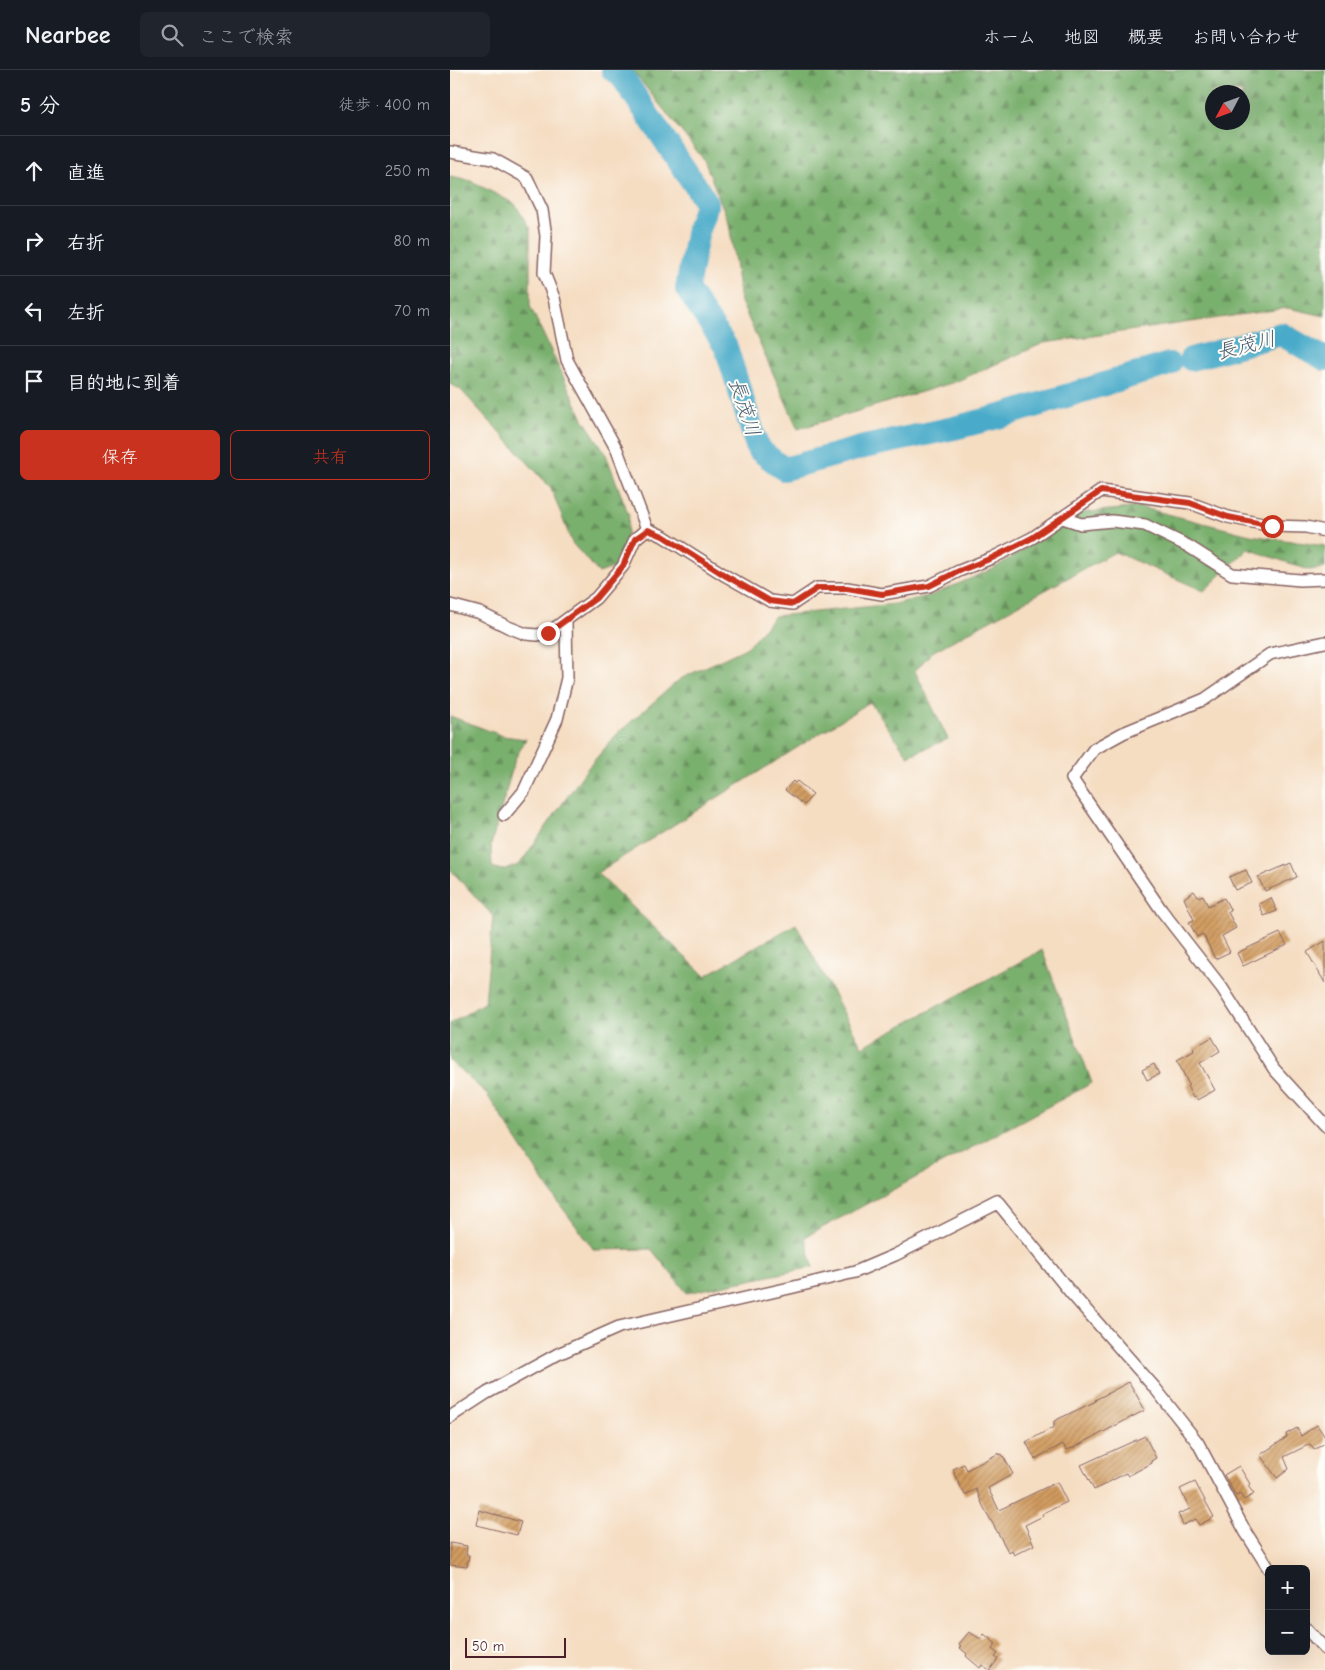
<!DOCTYPE html>
<html lang="ja">
<head>
<meta charset="utf-8">
<style>
	:root { --surface:#171b24; --page:#20242c; --text:#f1f3f6; --muted:#9ea1a6; --line:#363941; --accent:#c8321e }
	body { margin:0; font-family:"Comic Neue","Klee One",sans-serif; background:var(--page); color:var(--text) }
	.controls { position:absolute; right:15px; bottom:15px; display:grid; overflow:hidden; border-radius:8px; box-shadow:0 5px 20px #0002 }
	.controls button { width:45px; height:45px; display:grid; place-items:center; padding:0; border:0; border-bottom:1px solid var(--line); background:var(--surface); color:var(--text); font:25px sans-serif }
	.compass { position:absolute; left:755px; top:15px; width:45px; height:45px; border-radius:50%; background:var(--surface); box-shadow:0 5px 20px #0002; rotate:229deg }
	.scale { position:absolute; left:15px; bottom:12px; width:101px; box-sizing:border-box; padding-left:5px; border:2px solid #4a1f2b; border-top:0; font-size:14px; line-height:18px; white-space:nowrap; color:#4a1f2b; -webkit-text-stroke:4px #fdfcf7; paint-order:stroke }
	.stop { position:absolute; width:15px; height:15px; margin:-11px; border:4px solid #c8321e; border-radius:50%; background:#fff }
	.stop.end { background:#c8321e; border-color:#fff; box-shadow:0 1px 5px #0008 }
	.list { margin:0; padding:0; list-style:none }
	h2 { display:flex; justify-content:space-between; align-items:center; height:65px; margin:0; padding:0 20px; font-size:21px }
	h2 small { font-size:16px; font-weight:400; color:var(--muted) }
	.list li { display:grid; grid-template-columns:32px 1fr auto; gap:15px; align-items:center; box-sizing:border-box; height:70px; padding:0 20px; border-top:1px solid var(--line) }
	.list b { display:block; font-size:19px; white-space:nowrap }
	.list em { font-size:16px; font-style:normal; color:var(--muted) }
	.actions { display:flex; gap:10px; padding:15px 20px }
	.actions a { flex:1; padding:11px 0; border:1px solid var(--accent); border-radius:8px; text-align:center; font-size:18px; color:var(--accent) }
	.actions .main { background:var(--accent); color:#fff }
	.icon { flex:none; width:28px; height:28px; fill:none; stroke:currentColor; stroke-width:2; stroke-linecap:round; stroke-linejoin:round }
	.map { position:relative; flex:none; width:875px; height:1600px; overflow:hidden }
	header { display:flex; align-items:center; gap:30px; box-sizing:border-box; height:70px; padding:0 25px; background:var(--surface); border-bottom:1px solid var(--line) }
	header strong { font-size:24px }
	nav { display:flex; gap:28px; margin-inline-start:auto; font-size:18px }
	.search { width:350px; height:45px; background:var(--page); display:flex; align-items:center; gap:12px; box-sizing:border-box; padding:0 18px; border-radius:8px; color:var(--muted); font-size:19px }
	main { display:flex }
	aside { flex:1; background:var(--surface) }
	.map>svg:first-child { display:block }
	.forest { fill:url(#forest-firs); stroke:#62684c; fill-rule:evenodd }
	.lines { fill:none; stroke-linecap:round; stroke-linejoin:round }
	.river { stroke:#49abc9; stroke-width:24 }
	.building { fill:url(#building-hatch) }
	.street-casing { stroke:#866260; stroke-width:14 }
	.street { stroke:#fff; stroke-width:11 }
	.route { stroke:#c8321e; stroke-width:6 }
	.labels { text-anchor:middle; stroke-width:4; stroke-linejoin:round; paint-order:stroke }
	.water-label { font-size:20px; font-style:italic; fill:#4a5e72; stroke:#fdfcf7 }
</style>
</head>
<body>
<header>
<strong>Nearbee</strong>
<div class="search"><svg class="icon" aria-label="search" viewBox="0 0 24 24"><circle cx="10" cy="10" r="6"/><path d="M15 15l6 6"/></svg>ここで検索</div>
<nav><a>ホーム</a><a>地図</a><a>概要</a><a>お問い合わせ</a></nav>
</header>
<main>
<aside>
<h2>5 分<small>徒歩 · 400 m</small></h2>
<ul class="list">
<li><svg class="icon" aria-label="ahead" viewBox="0 0 24 24"><path d="M12 20V5M6 11l6-6 6 6"/></svg><div><b>直進</b></div><em>250 m</em></li>
<li><svg class="icon" aria-label="right" viewBox="0 0 24 24"><path d="M7 20v-9h11M14 6l5 5-5 5"/></svg><div><b>右折</b></div><em>80 m</em></li>
<li><svg class="icon" aria-label="left" viewBox="0 0 24 24"><path d="M17 20v-9H6M10 6l-5 5 5 5"/></svg><div><b>左折</b></div><em>70 m</em></li>
<li><svg class="icon" aria-label="arrive" viewBox="0 0 24 24"><path d="M6 21V4h12l-3 4 3 4H6"/></svg><div><b>目的地に到着</b></div></li>
</ul>
<div class="actions"><a class="main">保存</a><a>共有</a></div>
</aside>
<div class="map">
<svg width="875" height="1600" viewBox="0 0 875 1600">
	<defs>
		<pattern id="forest-firs" width="22" height="20" patternUnits="userSpaceOnUse" patternTransform="scale(1.25)"><rect width="22" height="20" fill="#7ab06e"/><path d="M5 1l3.5 6h-7zM16 11l3.5 6h-7z" fill="#668f5b"/></pattern>
		<pattern id="building-hatch" width="6" height="6" patternUnits="userSpaceOnUse" patternTransform="scale(1.25)"><rect width="6" height="6" fill="#d19c60"/><path d="M-1 1l2-2M0 6l6-6M5 7l2-2" fill="none" stroke="#ac7f4f"/></pattern>
	</defs>
	<rect width="100%" height="100%" fill="#fdfcf7"/>
	<filter id="ink" filterUnits="userSpaceOnUse"><feTurbulence type="fractalNoise" baseFrequency=".02" numOctaves="2"/><feDisplacementMap in="SourceGraphic" scale="10" xChannelSelector="R" yChannelSelector="G"/><feConvolveMatrix kernelMatrix="1 2 1 2 8 2 1 2 1" color-interpolation-filters="sRGB"/></filter>
	<filter id="wash" filterUnits="userSpaceOnUse"><feTurbulence type="fractalNoise" baseFrequency=".0096" numOctaves="4" result="noise"/><feDisplacementMap in="SourceGraphic" scale="20" xChannelSelector="R" yChannelSelector="G"/><feGaussianBlur stdDeviation="1.12" result="paint"/><feColorMatrix in="noise" values="0 0 0 0 0 0 0 0 0 0 0 0 0 0 0 0 0 1.4 0 .05"/><feComposite in="paint" operator="in"/></filter>
	<g filter="url(#wash)">
		<rect width="100%" height="100%" fill="#f5ddc2"/>
		<path class="forest" d="M182,0H875V246L838,238L594,273L505,312L348,359L291,232L279,153L254,90ZM792,22V52H762V22Z
			M0,107L21,111L65,134L80,159V236L133,349L155,382L179,446L173,494L149,503L122,473L101,418L10,319L0,314Z
			M690,437L800,465L875,476V498L859,500L798,479L754,521L665,482L482,582L465,601L498,669L458,686L420,632L147,803L255,906L346,854L412,977L592,880L642,1013L355,1167L363,1197L237,1223L201,1179L144,1180L99,1120L36,1023L0,991V954L35,932L43,846L0,799V646L53,666L76,669L65,689L41,775L42,797L52,800L69,795L137,699L167,664L230,609L296,578L325,546L444,534L482,525L543,499L631,443Z"/>
		<g class="lines">
			<path class="river" d="M163,0L169,2L257,133L248,159L237,219L276,277L308,379L334,399L414,377L504,358L555,345L719,294
				M741,289L831,264L875,289"/>
		</g>
		<g id="blocks">
			<path class="building" d="M343,711L345,713L347,711L363,724L354,735L335,720Z
				M841,793L847,807L815,821L808,807Z
				M796,800L802,813L785,820L779,807Z
				M744,821L748,827L753,825L758,836L774,828L781,841L778,842L786,858L772,866L780,882L765,889L753,864L747,867L739,852L744,850L734,828Z
				M821,828L827,841L814,846L809,834Z
				M830,863L837,875L793,896L787,883Z
				M875,871V913L857,882Z
				M762,967L770,981L750,993L765,1020L747,1030L746,1026L743,1028L737,1016L739,1015L727,990L744,981L743,978Z
				M704,994L709,1004L697,1010L692,1000Z
				M679,1312L695,1340L623,1378L616,1380L613,1374L585,1389L576,1372L604,1357V1351L646,1331L645,1330Z
				M867,1355L875,1367V1373L864,1380L860,1374L834,1387L839,1399L827,1408L810,1385L837,1367L836,1364L847,1358L851,1366Z
				M695,1366L706,1388L701,1391L702,1393L678,1406L676,1403L644,1420L631,1395Z
				M549,1383L550,1385L552,1384L563,1404L538,1418L549,1440L607,1412L617,1432L592,1444L593,1446L575,1455L584,1475L564,1485L562,1481L559,1483L533,1436L526,1419L515,1425L504,1404L505,1403L503,1399L514,1394L517,1400Z
				M789,1396L800,1414L798,1416L804,1424L794,1430L790,1424L786,1426L774,1405Z
				M745,1412L764,1447L749,1455L746,1449L733,1455L728,1444L740,1439L730,1419Z
				M29,1440L71,1452L67,1465L26,1455Z
				M0,1473L17,1476L16,1485H19L17,1497L0,1495Z
				M519,1562L531,1569L534,1564L546,1574L542,1579L548,1584L545,1587L548,1589L540,1600L532,1595L530,1598L516,1586L517,1584L509,1577L511,1576L509,1574Z"/>
		</g>
	</g>
	<g filter="url(#ink)">
		<use href="#blocks" fill-opacity="0" stroke="#866260" stroke-width="1"/>
		<g class="lines">
			<g class="street-casing">
				<path id="street" d="M0,82L43,89L77,108L92,140L96,166L94,203L104,228L117,290L167,380L197,459L213,466L276,506L320,531L343,534L367,518H397L432,524L479,516L509,501L542,488L582,468L651,421L740,433L778,447L822,456L856,457L875,461
					M613,448L631,454L662,451L695,455L738,476L782,504L850,510L875,509
					M0,535L30,543L58,557L76,564L87,565L98,563L146,528L173,496L185,469L197,459
					M875,572L820,584L755,629L673,663L644,679L622,709L712,841L772,918L824,999L875,1055
					M54,745L74,721L107,649L117,608L116,551
					M0,1347L37,1323L108,1284L169,1257L344,1217L405,1202L445,1185L548,1133L621,1223L705,1318L748,1373L795,1461L819,1499
					M856,1558L875,1579"/>
			</g>
			<use href="#street" class="street"/>
		</g>
	</g>
	<g class="lines" filter="url(#ink)">
		<path class="route" d="M98,563L146,528L173,496L185,469L198,460L213,466L276,506L320,531L343,534L368,518H397L432,524L479,516L509,501L542,488L582,468L651,421L740,433L778,447L822,456"/>
	</g>
	<g class="labels">
		<g class="water-label">
			<text transform="translate(796 275) rotate(-14)" y="7">長茂川</text>
			<text transform="translate(295 337) rotate(72)" y="7">長茂川</text>
		</g>
	</g>
</svg>
<div class="controls">
<button>+</button>
<button>−</button>
</div>
<svg class="compass" viewBox="-18 -18 36 36"><path d="M0-13l5 13h-10z" fill="#e53935"/><path d="M0 13l5-13h-10z" fill="#9ea1a6"/></svg>
<div class="scale">50 m</div>
<div class="stop" style="left:822px;top:456px"></div>
<div class="stop end" style="left:98px;top:563px"></div>
</div>
</main>
</body>
</html>
